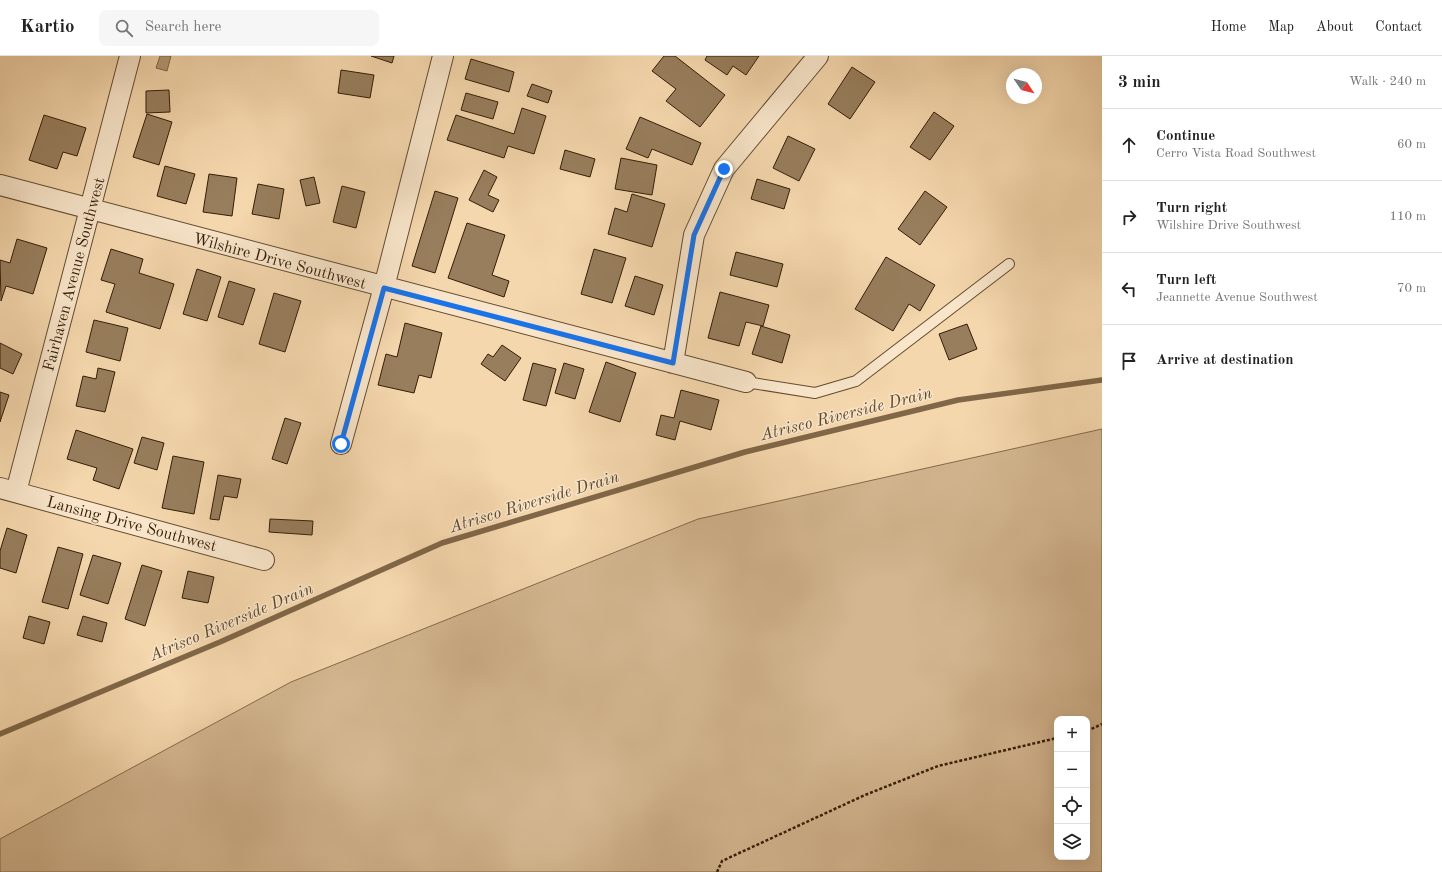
<!DOCTYPE html>
<html lang="en">
<head>
<meta charset="utf-8">
<style>
	:root { --surface:#fff; --page:#f6f6f6; --text:#222; --muted:#767676; --line:#e0e0e0 }
	body { margin:0; font-family:"Old Standard TT",serif; background:var(--page); color:var(--text) }
	.controls { position:absolute; right:12px; bottom:12px; display:grid; overflow:hidden; border-radius:8px; box-shadow:0 4px 16px #0002 }
	.controls button { width:36px; height:36px; display:grid; place-items:center; padding:0; border:0; border-bottom:1px solid var(--line); background:var(--surface); color:var(--text); font:20px sans-serif }
	.compass { position:absolute; left:1006px; top:12px; width:36px; height:36px; border-radius:50%; background:var(--surface); box-shadow:0 4px 16px #0002; rotate:125deg }
	.stop { position:absolute; width:12px; height:12px; margin:-9px; border:3px solid #1a73e8; border-radius:50%; background:#fff }
	.stop.end { background:#1a73e8; border-color:#fff; box-shadow:0 1px 4px #0008 }
	.list { margin:0; padding:0; list-style:none }
	h2 { display:flex; justify-content:space-between; align-items:center; height:52px; margin:0; padding:0 16px; font-size:17px }
	h2 small { font-size:13px; font-weight:400; color:var(--muted) }
	.list li { display:grid; grid-template-columns:26px 1fr auto; gap:12px; align-items:center; box-sizing:border-box; height:72px; padding:0 16px; border-top:1px solid var(--line) }
	.list b { display:block; font-size:15px; white-space:nowrap }
	.list p { margin:0; font-size:13px; white-space:nowrap; color:var(--muted) }
	.list em { font-size:13px; font-style:normal; color:var(--muted) }
	.icon { flex:none; width:22px; height:22px; fill:none; stroke:currentColor; stroke-width:2; stroke-linecap:round; stroke-linejoin:round }
	.map { position:relative; flex:none; width:1102px; height:816px; overflow:hidden }
	header { display:flex; align-items:center; gap:24px; box-sizing:border-box; height:56px; padding:0 20px; background:var(--surface); border-bottom:1px solid var(--line) }
	header strong { font-size:19px }
	nav { display:flex; gap:22px; margin-inline-start:auto; font-size:14px }
	.search { width:280px; height:36px; background:var(--page); display:flex; align-items:center; gap:10px; box-sizing:border-box; padding:0 14px; border-radius:8px; color:var(--muted); font-size:15px }
	main { display:flex }
	aside { flex:1; background:var(--surface) }
	.map>svg:first-child { display:block }
	.green { fill:#d4b791; stroke:#846a4c; fill-rule:evenodd }
	.water { fill:#b39874; stroke:#806748 }
	.lines { fill:none; stroke-linecap:round; stroke-linejoin:round }
	.stream { stroke:#806748; stroke-width:5.5 }
	.building { fill:#987e5d; stroke:#341d06 }
	.lane-casing { stroke:#644c30; stroke-width:12 }
	.street-casing { stroke:#644c30; stroke-width:22 }
	.path { stroke:#341d06; stroke-width:2.5; stroke-dasharray:3 2; stroke-linecap:butt }
	.lane { stroke:#f8e5ca; stroke-width:10 }
	.street { stroke:#f8e5ca; stroke-width:20 }
	.route { stroke:#1a73e8; stroke-width:5 }
	.labels { text-anchor:middle; stroke-width:3; stroke-linejoin:round; paint-order:stroke }
	.street-label { font-size:16px; fill:#341d06; stroke:#f8e5ca }
	.water-label { font-size:17px; font-style:italic; fill:#60482c; stroke:#f8e5ca }
</style>
</head>
<body>
<header>
<strong>Kartio</strong>
<div class="search"><svg class="icon" aria-label="search" viewBox="0 0 24 24"><circle cx="10" cy="10" r="6"/><path d="M15 15l6 6"/></svg>Search here</div>
<nav><a>Home</a><a>Map</a><a>About</a><a>Contact</a></nav>
</header>
<main>
<div class="map">
<svg width="1102" height="816" viewBox="0 0 1102 816">
	<rect width="100%" height="100%" fill="#f5d7ad"/>
	<filter id="stains"><feTurbulence type="fractalNoise" baseFrequency=".005" numOctaves="4"/><feColorMatrix values="0 0 0 0 .2 0 0 0 0 .09 0 0 0 0 .02 0 0 0 .5 -.17"/></filter>
	<radialGradient id="worn" r=".72"><stop offset=".6" stop-color="#630" stop-opacity="0"/><stop offset="1" stop-color="#630" stop-opacity=".3"/></radialGradient>
	<path class="green" d="M1102,373V816H0V783L291,626L698,463ZM1057,663H1087V801H1057Z"/>
	<path class="water" d="M160,0H171L167,15L156,12Z"/>
	<g class="lines">
		<path class="stream" d="M0,678L220,586L442,487L745,396L958,344L1102,324"/>
	</g>
	<path class="building" d="M371,0H394L392,7Z
		M664,0H675L725,39L700,71L666,45L676,33L652,15Z
		M707,0H759L746,19L733,10L727,19L705,4Z
		M471,3L514,16L509,36L465,23Z
		M852,11L875,26L850,63L828,48Z
		M341,14L374,19L370,42L338,37Z
		M532,28L552,35L548,47L527,40Z
		M169,34L170,56L146,57V35Z
		M466,37L498,46L493,63L461,54Z
		M522,52L546,60L534,98L508,90L504,102L447,84L456,59L514,78Z
		M934,56L954,70L930,104L910,91Z
		M147,58L172,66L159,109L133,101Z
		M44,59L86,72L77,100L63,96L57,113L29,104Z
		M640,61L701,87L692,109L652,93L648,102L626,93Z
		M788,80L815,93L799,125L773,112Z
		M565,94L595,103L590,121L560,113Z
		M621,102L657,109L652,139L615,133Z
		M165,110L195,118L186,148L157,140Z
		M484,114L497,121L488,139L499,144L493,156L469,144Z
		M209,118L237,122L232,160L203,156Z
		M314,121L320,147L306,150L300,124Z
		M757,123L790,133L784,153L751,143Z
		M258,128L284,133L279,163L252,158Z
		M342,130L365,136L356,172L333,166Z
		M435,135L458,142L435,217L412,210Z
		M925,135L947,151L920,189L898,173Z
		M632,138L665,148L652,191L608,178L615,152L627,156Z
		M467,167L505,179L492,219L509,225L504,241L448,222Z
		M17,183L47,192L33,238L6,230L1,245L0,204L10,207Z
		M111,193L143,203L139,217L174,228L160,273L106,256L115,228L101,224Z
		M594,193L626,202L612,247L581,238Z
		M736,196L783,208L777,231L730,219Z
		M886,201L935,229L920,255L909,248L893,275L855,253Z
		M197,213L221,221L207,265L183,258Z
		M635,220L663,229L654,259L625,250Z
		M229,225L255,233L243,269L218,261Z
		M720,236L769,249L763,270L746,266L739,290L708,282Z
		M274,237L301,245L285,296L259,288Z
		M94,264L128,272L120,305L86,296Z
		M405,267L442,277L431,322L419,319L414,337L378,329L386,298L397,301Z
		M967,268L977,293L949,304L939,278Z
		M761,270L790,279L782,307L752,298Z
		M0,287L22,298L13,318L0,312Z
		M502,289L521,302L505,325L481,308L488,298L493,301Z
		M606,306L636,317L620,366L589,356Z
		M533,307L556,313L546,350L523,344Z
		M564,307L584,313L575,343L555,337Z
		M98,312L115,316L105,356L76,350L83,320L96,323Z
		M681,334L719,344L711,374L680,365L675,384L656,379L661,359L674,362Z
		M0,336L9,339L0,366Z
		M285,362L301,367L287,408L272,403Z
		M76,374L133,393L119,433L93,424L97,412L67,403Z
		M142,381L164,387L157,414L134,407Z
		M173,400L204,406L194,458L162,452Z
		M218,419L241,423L237,442L224,440L219,464L210,463Z
		M270,463L313,465L312,479L269,476Z
		M7,472L27,479L16,517L0,512V495Z
		M58,491L83,498L68,553L42,546Z
		M93,499L121,507L108,548L80,539Z
		M142,509L162,515L145,570L125,563Z
		M188,515L214,521L208,547L182,542Z
		M29,560L50,566L44,588L23,582Z
		M83,560L107,567L102,586L77,579Z"/>
	<g class="lines">
		<g class="lane-casing">
			<path id="lane" d="M746,326L815,337L856,325L1009,208"/>
		</g>
		<g class="street-casing">
			<path id="street" d="M0,129L746,326
				M673,307L694,179L724,113L818,0
				M341,388L384,231L443,0
				M0,432L264,504
				M16,436L130,0"/>
		</g>
		<path class="path" d="M1087,675L1102,668
			M717,816L722,805L865,739L938,710L1057,682"/>
		<use href="#lane" class="lane"/>
		<use href="#street" class="street"/>
	</g>
	<g class="lines">
		<path class="route" d="M341,388L384,232L673,307L694,179L724,113"/>
	</g>
	<g class="labels">
		<g class="street-label">
			<text transform="translate(280 204) rotate(15)" y="6">Wilshire Drive Southwest</text>
			<text transform="translate(73 218) rotate(-75)" y="6">Fairhaven Avenue Southwest</text>
			<text transform="translate(132 467) rotate(15)" y="6">Lansing Drive Southwest</text>
		</g>
		<g class="water-label">
			<text transform="translate(846 357) rotate(-14)" y="6">Atrisco Riverside Drain</text>
			<text transform="translate(534 445) rotate(-17)" y="6">Atrisco Riverside Drain</text>
			<text transform="translate(231 565) rotate(-23)" y="6">Atrisco Riverside Drain</text>
		</g>
	</g>
	<rect width="100%" height="100%" filter="url(#stains)"/>
	<rect width="100%" height="100%" fill="url(#worn)"/>
</svg>
<div class="controls">
<button>+</button>
<button>−</button>
<button><svg class="icon" aria-label="locate" viewBox="0 0 24 24"><circle cx="12" cy="12" r="6"/><path d="M12 2v4M12 18v4M2 12h4M18 12h4"/></svg></button>
<button><svg class="icon" aria-label="layers" viewBox="0 0 24 24"><path d="M12 4l9 5-9 5-9-5zM3 14l9 5 9-5"/></svg></button>
</div>
<svg class="compass" viewBox="-18 -18 36 36"><path d="M0-13l5 13h-10z" fill="#e53935"/><path d="M0 13l5-13h-10z" fill="#767676"/></svg>
<div class="stop" style="left:341px;top:388px"></div>
<div class="stop end" style="left:724px;top:113px"></div>
</div>
<aside>
<h2>3 min<small>Walk · 240 m</small></h2>
<ul class="list">
<li><svg class="icon" aria-label="ahead" viewBox="0 0 24 24"><path d="M12 20V5M6 11l6-6 6 6"/></svg><div><b>Continue</b><p>Cerro Vista Road Southwest</p></div><em>60 m</em></li>
<li><svg class="icon" aria-label="right" viewBox="0 0 24 24"><path d="M7 20v-9h11M14 6l5 5-5 5"/></svg><div><b>Turn right</b><p>Wilshire Drive Southwest</p></div><em>110 m</em></li>
<li><svg class="icon" aria-label="left" viewBox="0 0 24 24"><path d="M17 20v-9H6M10 6l-5 5 5 5"/></svg><div><b>Turn left</b><p>Jeannette Avenue Southwest</p></div><em>70 m</em></li>
<li><svg class="icon" aria-label="arrive" viewBox="0 0 24 24"><path d="M6 21V4h12l-3 4 3 4H6"/></svg><div><b>Arrive at destination</b></div></li>
</ul>
</aside>
</main>
</body>
</html>
